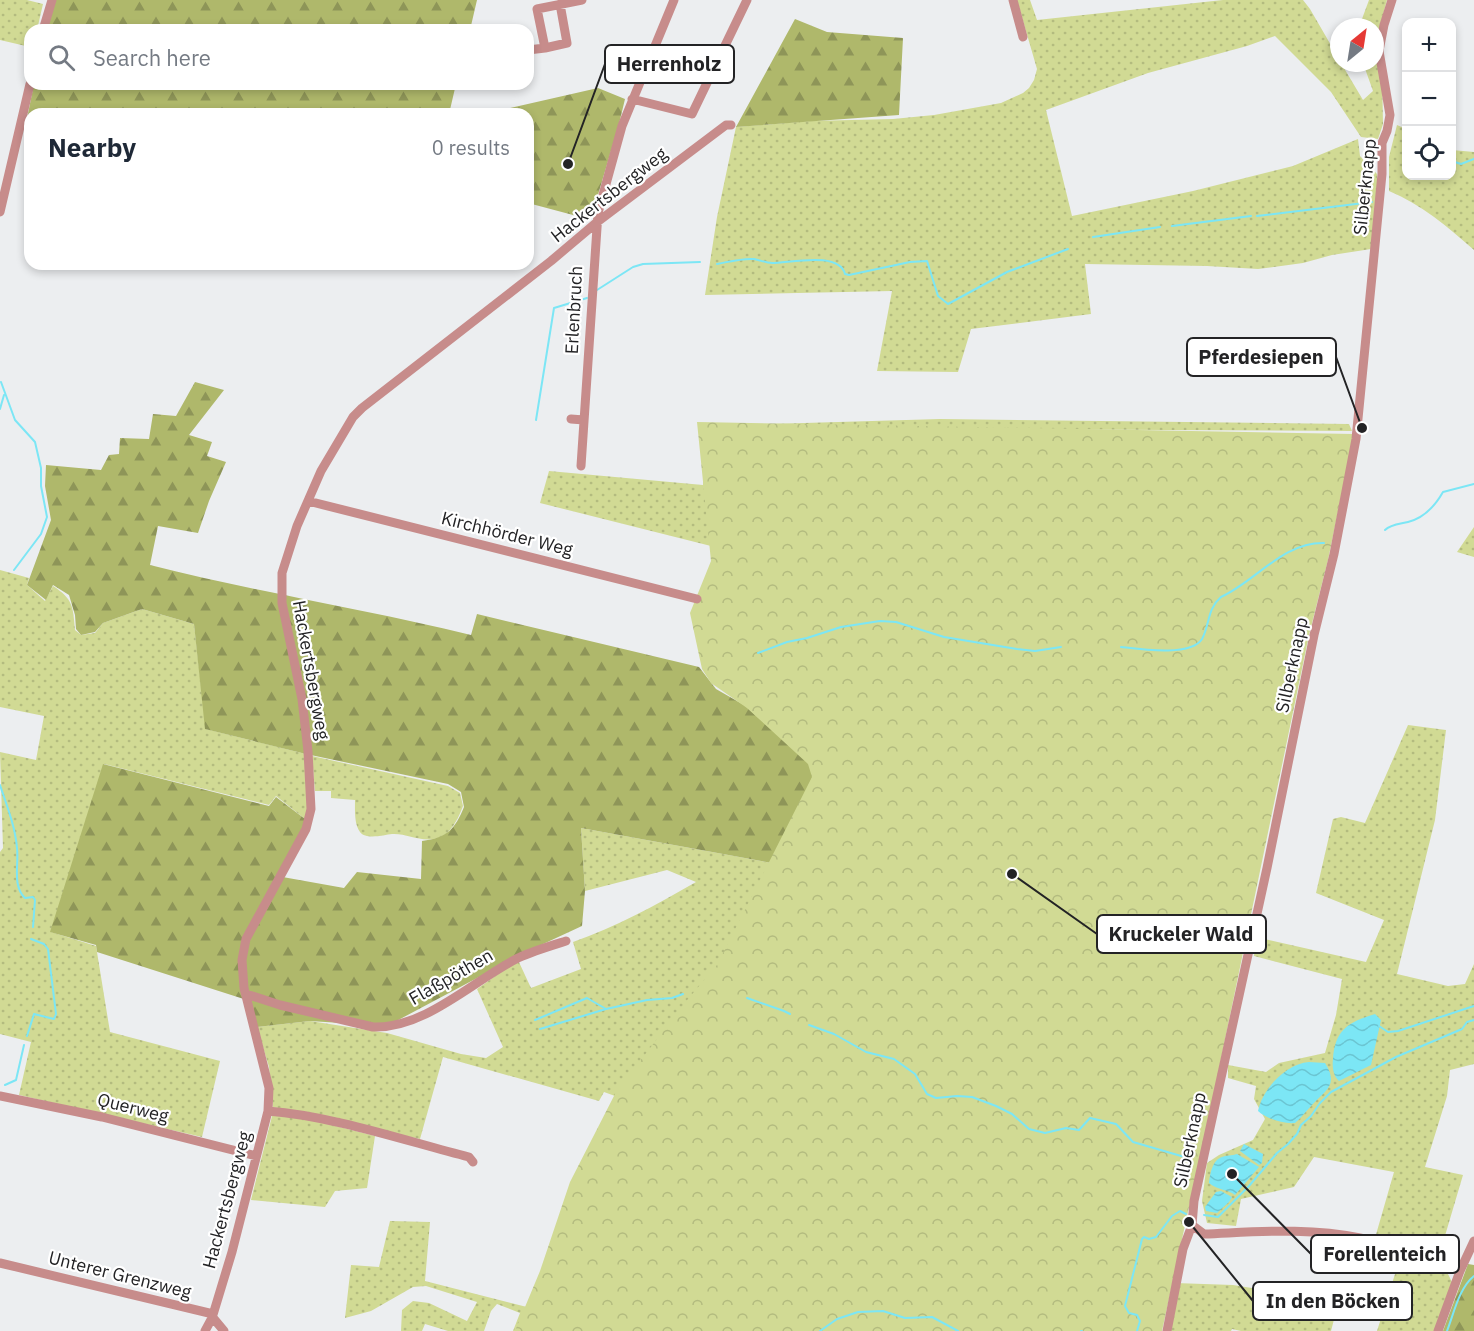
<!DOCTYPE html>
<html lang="en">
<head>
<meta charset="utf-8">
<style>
	:root { --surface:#fff; --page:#f6f6f7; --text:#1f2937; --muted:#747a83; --line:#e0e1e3 }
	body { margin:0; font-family:"IBM Plex Sans",sans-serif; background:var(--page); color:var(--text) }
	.controls { position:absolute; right:18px; top:18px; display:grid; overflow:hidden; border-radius:12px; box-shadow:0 3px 9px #0003 }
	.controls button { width:54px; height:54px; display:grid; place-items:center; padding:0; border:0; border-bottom:2px solid var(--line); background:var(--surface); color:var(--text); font:30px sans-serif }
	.compass { position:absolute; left:1330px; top:18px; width:54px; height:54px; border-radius:50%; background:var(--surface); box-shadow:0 3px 9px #0003; rotate:30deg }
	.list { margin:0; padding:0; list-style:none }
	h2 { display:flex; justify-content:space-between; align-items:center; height:78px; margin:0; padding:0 24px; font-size:26px }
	h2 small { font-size:20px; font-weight:400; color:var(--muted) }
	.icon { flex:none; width:33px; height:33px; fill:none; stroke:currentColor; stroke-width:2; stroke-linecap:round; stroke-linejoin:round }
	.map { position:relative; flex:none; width:1474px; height:1331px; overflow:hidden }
	.search { position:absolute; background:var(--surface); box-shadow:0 3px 9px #0003; left:24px; top:24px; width:510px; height:66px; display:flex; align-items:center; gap:15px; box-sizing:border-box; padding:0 21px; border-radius:18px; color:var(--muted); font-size:22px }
	.panel { position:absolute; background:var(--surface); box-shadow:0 3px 9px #0003; left:24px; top:108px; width:510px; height:162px; border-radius:18px }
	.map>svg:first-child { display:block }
	.grass { fill:url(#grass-dots) }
	.forest { fill:url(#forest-firs) }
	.park { fill:url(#park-crowns) }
	.water { fill:url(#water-waves) }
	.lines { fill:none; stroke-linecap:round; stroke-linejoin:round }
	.stream { stroke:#7ce6f5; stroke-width:2 }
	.street { stroke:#c78c8b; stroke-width:9 }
	.labels { text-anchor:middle; stroke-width:4.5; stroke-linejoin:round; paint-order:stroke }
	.street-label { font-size:18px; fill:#232325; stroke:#fff }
	.leader { fill:none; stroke:#232325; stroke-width:2 }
	.callout-dot { fill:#232325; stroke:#fff; stroke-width:2 }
	.callout { fill:#fff; stroke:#232325; stroke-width:2 }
	.callout-label { font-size:20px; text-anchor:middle; font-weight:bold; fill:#232325 }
</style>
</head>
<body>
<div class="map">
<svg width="1474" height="1331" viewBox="0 0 1474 1331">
	<defs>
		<pattern id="grass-dots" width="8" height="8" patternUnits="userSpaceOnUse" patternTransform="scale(1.5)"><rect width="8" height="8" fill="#d1da94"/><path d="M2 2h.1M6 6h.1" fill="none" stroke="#b3bb7f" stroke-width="1.8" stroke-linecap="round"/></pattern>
		<pattern id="forest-firs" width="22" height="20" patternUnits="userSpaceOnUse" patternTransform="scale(1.5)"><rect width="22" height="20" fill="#afb86b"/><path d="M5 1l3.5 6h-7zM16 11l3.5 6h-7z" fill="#8e9558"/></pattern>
		<pattern id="park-crowns" width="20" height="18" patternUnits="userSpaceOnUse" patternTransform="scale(1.5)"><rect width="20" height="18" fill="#d1da94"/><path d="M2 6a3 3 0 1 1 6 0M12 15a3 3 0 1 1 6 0" fill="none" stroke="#b3bb7f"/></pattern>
		<pattern id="water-waves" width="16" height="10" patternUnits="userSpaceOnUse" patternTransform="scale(1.5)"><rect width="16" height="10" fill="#7ce6f5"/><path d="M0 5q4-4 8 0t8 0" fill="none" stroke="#6bc5d2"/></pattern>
	</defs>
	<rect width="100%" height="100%" fill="#eceef0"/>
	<path class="grass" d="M0,0H27L43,4L37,30H30V47L0,40Z
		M1017,0H1030L1037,20L1223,0H1303L1310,9L1339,59V63H1341L1363,100L1373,91L1363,63H1375V27H1359L1369,0H1387L1381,22L1383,124L1378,139L1361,137L1331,92L1275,36L1247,46L1148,73L1046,110L1072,216L1193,191L1293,166L1358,139L1360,156L1377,174V194L1371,249L1332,255L1303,263L1258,269L1207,266L1085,264L1091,314L971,329L958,372L877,371L892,291L705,295L717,217L736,127L811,121L893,119L934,115L1001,103L1023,93L1029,88L1034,80L1037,69Z
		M1397,125L1406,129V176H1452V150L1474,152V250C1447,226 1422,205 1389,191V157Z
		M940,419L1349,424L1352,431L940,429L716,1331H513L520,1313L497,1304L491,1311L484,1331H448L425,1324L422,1331H401L402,1310L413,1301L429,1303L467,1321L477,1302L426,1286L413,1287L371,1311L345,1318L351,1265L379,1267L390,1221L430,1222L425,1281L527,1307L615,1096L604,1092L599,1101L443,1057L420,1139L273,1107L269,1067L257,1027L310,1021L387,1033L461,1054L486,1058L503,1047L477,989L518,960L531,988L581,969L573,942C616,927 656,905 696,882L667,870L585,891L581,828L772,863L711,546L540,503L549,471L703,485L704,426Z
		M1474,527V557L1457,552Z
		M0,570L29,578L27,585L45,601L53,586C73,599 73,606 75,630L81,635L95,633L103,623L142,609L194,624L206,729L306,754L308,806L305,819L276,796L269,805L104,764L51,932L96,946L110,1032L220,1061L202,1137L19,1095L31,1042L0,1034V852L3,848L0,752L36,760L44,716L0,707Z
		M1408,725L1446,730L1435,820L1397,974L1448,986L1465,984L1474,964V1064L1450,1070L1447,1096L1425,1167L1463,1175L1439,1256L1375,1238L1394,1172L1314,1157L1294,1187L1241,1199L1236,1226L1207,1223L1202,1201L1207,1163L1219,1155L1253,1140L1265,1119L1254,1099L1256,1086L1228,1078V1065L1266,1072L1279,1063L1325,1053L1336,1015L1342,979L1254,956L1256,937L1366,962L1384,920L1316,893L1333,819L1341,817L1365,823Z
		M312,756L448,786L460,793L463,806C458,819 451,834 438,838C421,843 407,833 392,834C384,835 366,840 360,832C354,824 355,810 355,800L331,798V791H315Z
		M289,1114L375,1136L367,1188L335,1191L325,1207L251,1200L272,1116Z
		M1401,1255L1447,1272L1452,1282L1435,1331H1377Z
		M1175,1283L1233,1285L1282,1293L1280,1304H1338L1331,1331H1241L1232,1329L1231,1331H1165Z"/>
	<path class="forest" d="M56,0H477L470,30H46Z
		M795,19L827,32L903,38L899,115L736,127Z
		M34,84H456L449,114H30V135L24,133Z
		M598,88L625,99L619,124L592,215L588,219L528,203V114H484Z
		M195,382L224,390L189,435L212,442L207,456L226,462L209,501L198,533L158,526L150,565C256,592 364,609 471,635L477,614L699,667L716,689L744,705L811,765L813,776L772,863L581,828L585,891L582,926L528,951L387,1026L310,1021L257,1027L250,1001L97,952L96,945L50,932L103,764L269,806L276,797L305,819L303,829L277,876L344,888L357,872L421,879L422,841C447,838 455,829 464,807L461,792L448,784L306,754L205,729L194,624L142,609L103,623L95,632L81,635L76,629L75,615L69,595L53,585L46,600L27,585L51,520L45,486L46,465L101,470L109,455L119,454L120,438L149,439L153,414L176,416Z
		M1468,1264L1474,1265V1331H1443Z"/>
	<path class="park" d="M697,422L1354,434L1328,560L1309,635L1216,1083L1162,1331H515L540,1271L570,1182L616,1092L688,999L717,965L812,777L808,764L747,708L711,683L702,669L690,613L711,561Z"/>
	<path class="water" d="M1375,1014L1381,1020L1371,1065L1339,1081C1333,1076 1332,1066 1333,1059C1335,1029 1349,1022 1375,1014Z
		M1309,1062L1325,1063C1339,1085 1326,1090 1312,1105C1306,1111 1301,1118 1295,1123C1283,1124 1267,1119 1258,1111C1263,1088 1286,1064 1309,1062Z
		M1244,1144L1263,1154L1262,1163L1259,1165L1240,1151Z
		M1237,1154L1259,1167L1235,1195C1227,1189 1217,1190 1209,1183C1210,1175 1212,1160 1222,1157C1226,1155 1232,1156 1237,1154Z
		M1221,1191L1232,1197L1229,1202L1217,1213L1206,1211L1205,1207L1216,1192Z"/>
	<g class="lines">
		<path class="stream" d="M1452,161L1461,164L1474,159
			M1257,216L1372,202
			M1172,226L1251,216
			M1093,237L1160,227
			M717,264C728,262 742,258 754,259C760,260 766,263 772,263C790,263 839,251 845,274L849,275L910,262L927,261L938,296L948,304L1007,272L1068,249
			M597,290L633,267L643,264L700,262
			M1,382L15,420L35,442L41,468V486L47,517L41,534L14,570
			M0,409L4,395
			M536,420L554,308L587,298
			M1385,530C1391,524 1400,524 1408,522C1424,518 1435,506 1443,492L1474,484
			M1121,647C1139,649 1191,657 1202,639C1210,624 1207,609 1221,597C1256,581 1283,542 1324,543
			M758,653L787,642L807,638L841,627L880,621L896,622L944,637L1017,649L1035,651L1061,647
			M0,785C7,806 15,826 17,848C19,864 12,886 25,898L33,897L35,900L33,927
			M747,998L784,1011L790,1014
			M535,1020L587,998L606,1009
			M809,1025L834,1034L866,1052L894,1059L915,1074L927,1094L936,1098L957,1096L972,1097L996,1106L1012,1114L1029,1129L1045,1133L1066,1128L1079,1130L1090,1118L1116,1124L1133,1142L1188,1158
			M1379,1026L1388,1032L1398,1031L1474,1006
			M540,1029L606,1009L647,1000L672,998L683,994
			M27,1036L34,1014L54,1019L56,1014L48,949L44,944L31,939
			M5,1085L16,1080L24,1045
			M1204,1215L1218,1217L1249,1186L1277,1153L1288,1144L1297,1134L1301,1125L1311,1116L1320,1103L1331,1092L1396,1057L1462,1029L1467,1022L1474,1020
			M820,1331L837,1319L858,1312L883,1311L905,1318L932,1317L958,1331
			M1081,1331H1082
			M1137,1331L1140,1321L1137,1315L1129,1313L1125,1306L1142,1239L1144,1237L1149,1239L1156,1237L1172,1216L1180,1211L1186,1214
			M1447,1331C1454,1313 1459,1288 1474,1276"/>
		<path class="street" d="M1013,0L1023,37
			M43,30L52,0
			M545,48L567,43L560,4
			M528,50L545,48L537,9L582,0
			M632,99L692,114L747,0
			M0,212L30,84
			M571,419L584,420
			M581,466L598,213L622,126L674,0
			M308,501L697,599
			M246,994L280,1005L373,1027C425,1029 474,980 518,958C533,951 550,946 566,941
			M0,1096L102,1117L256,1156
			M268,1111C333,1116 406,1141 469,1157L473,1162
			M1192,1225L1204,1234C1256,1232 1309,1227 1360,1238C1394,1245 1428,1260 1460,1271
			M0,1263L209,1313L224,1331
			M205,1331L212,1318L232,1252L268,1111L269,1088L244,988L242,960L246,939L306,829L311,809L308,751L302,699L282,603V573L297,526L321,471L353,417L362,408L551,261L596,223L726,125H731
			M1167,1331L1183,1249L1192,1225L1194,1201L1267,868L1314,635L1334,554L1356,439L1382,174V143L1387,131L1390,115L1379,51L1384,25L1392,0
			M1438,1331L1460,1271L1474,1241"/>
	</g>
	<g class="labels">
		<g class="street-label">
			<text transform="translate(1365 187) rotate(-84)" y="6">Silberknapp</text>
			<text transform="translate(609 195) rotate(-38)" y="6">Hackertsbergweg</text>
			<text transform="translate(574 310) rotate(-87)" y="6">Erlenbruch</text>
			<text transform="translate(507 534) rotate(14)" y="6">Kirchhörder Weg</text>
			<text transform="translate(1292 665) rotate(-78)" y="6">Silberknapp</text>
			<text transform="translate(311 670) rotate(80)" y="6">Hackertsbergweg</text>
			<text transform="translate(451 977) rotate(-30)" y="6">Flaßpöthen</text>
			<text transform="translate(133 1108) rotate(14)" y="6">Querweg</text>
			<text transform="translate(1190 1140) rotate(-78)" y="6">Silberknapp</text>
			<text transform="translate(227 1200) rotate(-75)" y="6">Hackertsbergweg</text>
			<text transform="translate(120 1275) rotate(14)" y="6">Unterer Grenzweg</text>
		</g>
	</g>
	<path class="leader" d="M568 164L605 64M1362 428L1336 357M1012 874L1097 934M1232 1174L1311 1254M1189 1222L1253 1301"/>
	<g class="callout-dot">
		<circle cx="568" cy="164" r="6"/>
		<circle cx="1362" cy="428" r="6"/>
		<circle cx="1012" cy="874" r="6"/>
		<circle cx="1232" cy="1174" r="6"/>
		<circle cx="1189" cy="1222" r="6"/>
	</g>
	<g class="callout">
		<rect x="605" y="45" width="129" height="38" rx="6"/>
		<rect x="1187" y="338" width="149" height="38" rx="6"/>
		<rect x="1097" y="915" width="169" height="38" rx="6"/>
		<rect x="1311" y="1235" width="148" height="38" rx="6"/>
		<rect x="1253" y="1282" width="159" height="38" rx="6"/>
	</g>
	<g class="callout-label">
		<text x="669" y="71">Herrenholz</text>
		<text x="1261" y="364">Pferdesiepen</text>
		<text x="1181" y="941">Kruckeler Wald</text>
		<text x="1385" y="1261">Forellenteich</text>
		<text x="1333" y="1308">In den Böcken</text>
	</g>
</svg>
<div class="controls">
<button>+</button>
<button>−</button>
<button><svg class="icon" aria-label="locate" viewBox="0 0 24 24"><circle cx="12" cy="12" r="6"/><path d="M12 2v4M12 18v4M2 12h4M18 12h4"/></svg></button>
</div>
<svg class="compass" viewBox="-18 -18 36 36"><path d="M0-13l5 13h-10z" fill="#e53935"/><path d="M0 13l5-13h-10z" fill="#747a83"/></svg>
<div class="search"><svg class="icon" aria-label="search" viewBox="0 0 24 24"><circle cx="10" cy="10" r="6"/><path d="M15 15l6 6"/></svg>Search here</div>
<section class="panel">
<h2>Nearby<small>0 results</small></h2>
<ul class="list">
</ul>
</section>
</div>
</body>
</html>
